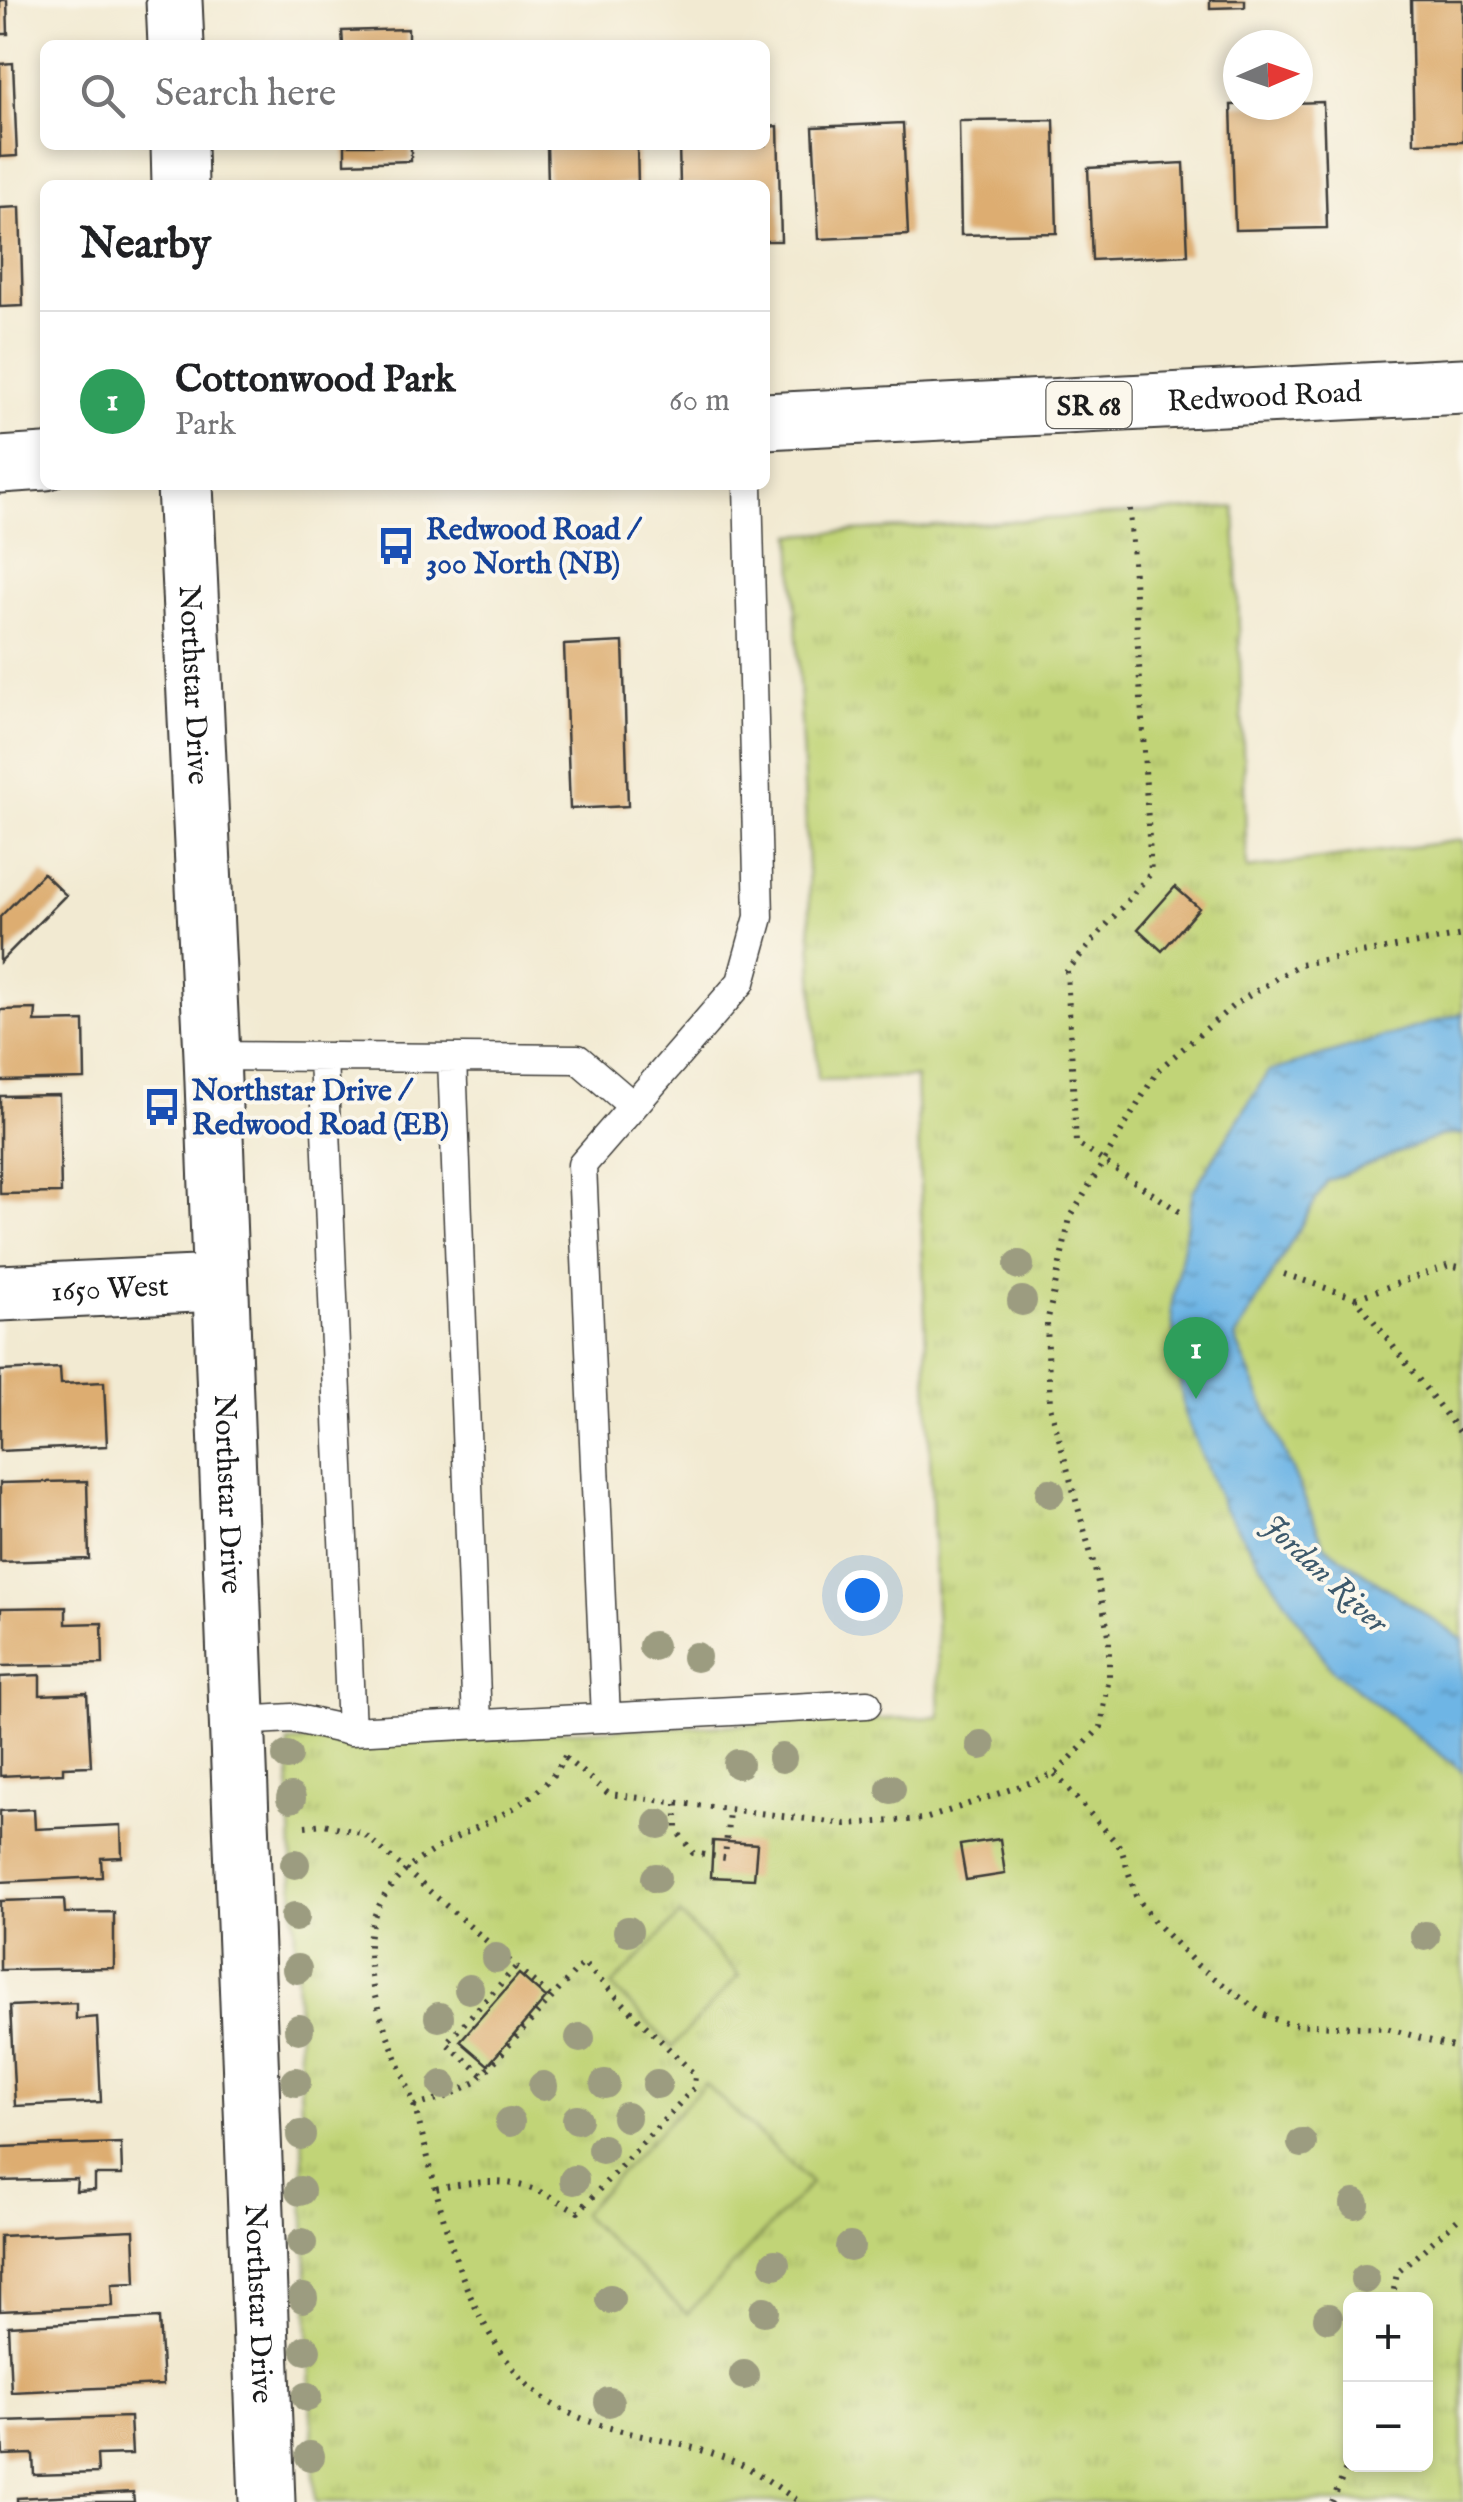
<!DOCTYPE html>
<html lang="en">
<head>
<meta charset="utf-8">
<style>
	:root { --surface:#fff; --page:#f6f6f6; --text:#202124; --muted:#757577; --line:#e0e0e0; --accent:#1f6fb2 }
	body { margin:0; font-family:"IM FELL English",serif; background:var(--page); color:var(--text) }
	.controls { position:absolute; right:30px; bottom:30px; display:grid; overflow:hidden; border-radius:15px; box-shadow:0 5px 15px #0003 }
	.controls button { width:90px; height:90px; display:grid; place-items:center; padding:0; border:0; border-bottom:2px solid var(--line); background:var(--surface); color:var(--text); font:50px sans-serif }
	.compass { position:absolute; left:1223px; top:30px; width:90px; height:90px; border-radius:50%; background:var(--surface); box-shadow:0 5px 15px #0003; rotate:88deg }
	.you { position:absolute; left:862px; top:1595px; width:35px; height:35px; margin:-25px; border:8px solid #fff; border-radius:50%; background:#1a73e8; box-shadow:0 0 0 15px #1a73e833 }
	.badge { display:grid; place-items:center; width:65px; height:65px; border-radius:50%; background:var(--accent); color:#fff; font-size:32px; font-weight:700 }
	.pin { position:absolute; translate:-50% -82px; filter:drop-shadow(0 2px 5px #0008) }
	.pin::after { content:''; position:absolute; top:52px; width:35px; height:30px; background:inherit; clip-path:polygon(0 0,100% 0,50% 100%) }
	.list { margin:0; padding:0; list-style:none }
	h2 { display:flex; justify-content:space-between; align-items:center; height:130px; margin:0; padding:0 40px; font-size:42px }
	h2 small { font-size:32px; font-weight:400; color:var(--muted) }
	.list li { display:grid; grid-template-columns:65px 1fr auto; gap:30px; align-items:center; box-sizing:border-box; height:180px; padding:0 40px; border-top:2px solid var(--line) }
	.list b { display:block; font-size:38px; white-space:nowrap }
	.list p { margin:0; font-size:32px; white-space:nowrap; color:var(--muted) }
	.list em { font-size:32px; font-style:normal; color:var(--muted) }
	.icon { flex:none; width:55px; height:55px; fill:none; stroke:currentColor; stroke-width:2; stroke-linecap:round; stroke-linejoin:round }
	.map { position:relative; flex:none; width:1463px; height:2502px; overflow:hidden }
	.search { position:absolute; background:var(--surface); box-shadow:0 5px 15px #0003; left:40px; top:40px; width:730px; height:110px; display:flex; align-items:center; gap:25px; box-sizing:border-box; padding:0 35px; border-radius:15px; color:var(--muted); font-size:38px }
	.panel { position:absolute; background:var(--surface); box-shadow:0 5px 15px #0003; left:40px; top:180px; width:730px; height:310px; border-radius:15px }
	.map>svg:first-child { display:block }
	.park { fill:url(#park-tufts); stroke:#6e784a; stroke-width:2.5; fill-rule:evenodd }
	.pitch { fill:#c1d477; stroke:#6e784a; stroke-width:2.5 }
	.water { fill:url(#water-ripples); stroke:#456880; stroke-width:2.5 }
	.building { fill:#ddad71 }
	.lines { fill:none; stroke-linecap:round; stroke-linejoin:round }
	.lane-casing { stroke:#3c3b37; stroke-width:31 }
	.street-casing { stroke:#3c3b37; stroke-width:59 }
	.primary-casing { stroke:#3c3b37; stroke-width:59 }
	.path { stroke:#3c3b37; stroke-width:6; stroke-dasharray:2.5 8; stroke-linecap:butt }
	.lane { stroke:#fff; stroke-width:28 }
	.street { stroke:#fff; stroke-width:55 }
	.primary { stroke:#fff; stroke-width:55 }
	.tree { fill:#9c9c80 }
	.labels { text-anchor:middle; stroke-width:8; stroke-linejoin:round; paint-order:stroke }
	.shield { fill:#fbf7ec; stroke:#5f5e5a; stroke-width:2.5 }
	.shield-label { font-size:28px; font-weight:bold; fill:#1c1c1c }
	.street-label { font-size:30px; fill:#1c1c1c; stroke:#fbf7ec }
	.transit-label { font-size:30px; font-weight:bold; fill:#164399; stroke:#fbf7ec; text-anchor:start }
	.water-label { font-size:32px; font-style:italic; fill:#3d596c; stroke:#fbf7ec }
</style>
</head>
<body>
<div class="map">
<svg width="1463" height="2502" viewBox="0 0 1463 2502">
	<defs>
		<pattern id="park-tufts" width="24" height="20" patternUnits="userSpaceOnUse" patternTransform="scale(2.5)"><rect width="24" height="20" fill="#c1d477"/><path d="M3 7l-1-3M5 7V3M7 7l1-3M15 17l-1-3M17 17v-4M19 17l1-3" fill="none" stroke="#a5b566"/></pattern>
		<pattern id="water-ripples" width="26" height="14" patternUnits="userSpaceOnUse" patternTransform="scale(2.5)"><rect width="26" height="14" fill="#6eb5e5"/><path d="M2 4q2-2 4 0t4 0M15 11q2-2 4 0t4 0" fill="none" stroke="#5a92b9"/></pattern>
	</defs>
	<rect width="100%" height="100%" fill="#fbf7ec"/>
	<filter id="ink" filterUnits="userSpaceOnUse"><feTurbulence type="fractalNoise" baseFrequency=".01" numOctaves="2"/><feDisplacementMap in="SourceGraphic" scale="20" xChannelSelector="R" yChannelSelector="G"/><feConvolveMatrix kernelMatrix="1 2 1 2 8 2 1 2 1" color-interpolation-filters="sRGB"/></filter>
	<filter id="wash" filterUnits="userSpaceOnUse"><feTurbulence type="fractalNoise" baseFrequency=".0048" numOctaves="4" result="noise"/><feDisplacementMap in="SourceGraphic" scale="40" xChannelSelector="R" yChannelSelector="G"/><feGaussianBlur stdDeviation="2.25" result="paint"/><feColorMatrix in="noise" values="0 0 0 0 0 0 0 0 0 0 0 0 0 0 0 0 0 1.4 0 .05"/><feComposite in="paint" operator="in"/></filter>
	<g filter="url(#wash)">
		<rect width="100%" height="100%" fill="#f2ead2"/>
		<path class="park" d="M1235,507L1247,869L1463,840V2502H315L288,1742L940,1717L916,1077L818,1080L792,535ZM1350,2300H1426V2464H1350Z"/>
		<path class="pitch" d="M680,1915L739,1975L672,2047L612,1986Z
			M705,2084L811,2183L687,2314L581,2214Z"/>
		<path class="water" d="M1463,1013V1134L1440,1136L1327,1181L1235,1338L1325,1546L1463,1640V1772L1332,1670L1223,1507L1184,1413L1171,1309L1193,1191L1268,1072Z"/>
		<g id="blocks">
			<path class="building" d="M0,0H7L8,34H0Z
				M1210,0H1245V7L1210,8Z
				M1411,0H1463V142L1414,143Z
				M408,29V45H343L342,31Z
				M13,63L17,156L0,157V64Z
				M1323,102L1327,228L1235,230L1231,105Z
				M1054,120L1057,233L961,235L959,121Z
				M903,123L908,235L819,239L813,127Z
				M778,126L781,241H765V185H680L679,145H765V127Z
				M345,145H411V161L345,163Z
				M547,145H637L638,185H548Z
				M1184,163L1188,255L1092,260L1088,168Z
				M20,207L23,306L0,307V208Z
				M623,642L628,806L570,809L564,645Z
				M43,873L66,895L0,962V917Z
				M1175,887L1199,908L1162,951L1138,929Z
				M36,1009L35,1022L84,1021L85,1079L0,1081V1010Z
				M59,1095L61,1193L0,1194V1096Z
				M60,1368L61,1384L104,1382L107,1446L0,1451V1371Z
				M87,1481L89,1559L0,1562V1483Z
				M66,1607V1624L102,1623L103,1664L0,1666L1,1608Z
				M40,1675V1695L87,1693L91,1766L63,1767V1773L0,1776V1677Z
				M34,1809L35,1829L121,1825L122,1857L101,1858L102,1877L0,1882V1811Z
				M1000,1839L1005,1874L966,1880L960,1845Z
				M713,1841L757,1844L754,1879L711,1877Z
				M64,1899L65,1913L114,1912V1968L0,1970V1901Z
				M519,1974L546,1998L488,2065L460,2041Z
				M76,2003V2019L97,2017L101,2102L15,2106L10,2006Z
				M121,2143L122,2175H95V2190L76,2191L77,2179L0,2181V2147Z
				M134,2230L136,2283L112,2284L113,2306L0,2311V2236Z
				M159,2318L163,2385L11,2392L8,2326Z
				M130,2417L132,2454L97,2455L98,2473L34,2475L33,2454L3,2455L1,2421Z
				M133,2492L134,2502H17V2498Z"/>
		</g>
	</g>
	<g filter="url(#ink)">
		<use href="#blocks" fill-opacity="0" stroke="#3c3b37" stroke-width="2.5"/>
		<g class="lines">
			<g class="lane-casing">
				<path id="lane" d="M212,1056L578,1059L633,1106
					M323,1057L351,1731
					M452,1058L477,1724
					M606,1718L582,1165L741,982L759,917L748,485
					M237,1721L292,1718L351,1731L867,1704"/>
			</g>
			<g class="street-casing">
				<g id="street">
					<path d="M174,0L176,45"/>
					<path d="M179,145L180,185"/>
					<path id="s1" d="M185,485L212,1056L267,2502"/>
					<path id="s2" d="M0,1293L218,1283"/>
				</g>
			</g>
			<g class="primary-casing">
				<g id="primary">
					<path id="s3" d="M765,421L1463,386"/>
					<path d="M0,465L45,462"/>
				</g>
			</g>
			<path class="path" d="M1130,509L1151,873L1067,971L1076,1143L1180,1212
				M1284,1274L1356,1298L1463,1437
				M1356,1298L1450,1265L1463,1268
				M565,1756C528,1832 414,1827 377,1910C367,1931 368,1954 371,1976C377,2020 401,2063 414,2105C434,2174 446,2250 479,2314C495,2346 519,2382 549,2402C608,2439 680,2436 742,2465C762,2475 781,2490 800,2502
				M565,1758L609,1794L846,1824L925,1819L1055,1774L1101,1727L1109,1677V1635L1095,1569L1050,1406L1047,1323L1070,1218L1158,1070L1234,1005L1300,964L1463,935
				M1055,1774L1121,1848L1136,1896L1152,1919L1197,1965L1264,2015L1288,2024L1386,2028L1463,2050
				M677,1804V1831L693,1853L725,1858L729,1811
				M305,1826L324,1824L364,1834L551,1997
				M482,2074L446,2043L517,1966
				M414,2106L442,2099L476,2082L583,1963L695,2075L694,2088L578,2212C522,2178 498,2177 435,2189
				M1392,2300L1397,2273L1463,2215
				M1332,2502L1350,2460"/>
			<use href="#lane" class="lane"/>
			<use href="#street" class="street"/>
			<use href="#primary" class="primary"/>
		</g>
		<g class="tree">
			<circle cx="1019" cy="1265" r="15"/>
			<circle cx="1022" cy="1301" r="15"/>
			<circle cx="1050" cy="1493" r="15"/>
			<circle cx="653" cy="1646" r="15"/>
			<circle cx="696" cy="1657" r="15"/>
			<circle cx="981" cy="1745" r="15"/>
			<circle cx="287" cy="1756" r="15"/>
			<circle cx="782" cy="1758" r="15"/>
			<circle cx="738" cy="1764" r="15"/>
			<circle cx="891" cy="1789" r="15"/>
			<circle cx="291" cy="1798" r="15"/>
			<circle cx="659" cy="1824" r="15"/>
			<circle cx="295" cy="1864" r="15"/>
			<circle cx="656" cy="1878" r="15"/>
			<circle cx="295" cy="1917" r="15"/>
			<circle cx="628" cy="1931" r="15"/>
			<circle cx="1425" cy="1936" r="15"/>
			<circle cx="496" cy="1958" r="15"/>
			<circle cx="297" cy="1969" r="15"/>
			<circle cx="469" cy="1989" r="15"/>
			<circle cx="439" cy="2017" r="15"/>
			<circle cx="299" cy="2029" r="15"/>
			<circle cx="580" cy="2038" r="15"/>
			<circle cx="296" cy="2082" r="15"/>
			<circle cx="605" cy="2084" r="15"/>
			<circle cx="657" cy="2084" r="15"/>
			<circle cx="443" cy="2085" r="15"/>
			<circle cx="543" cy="2086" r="15"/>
			<circle cx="626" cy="2117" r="15"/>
			<circle cx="577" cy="2119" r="15"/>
			<circle cx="510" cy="2122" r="15"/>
			<circle cx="301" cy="2135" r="15"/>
			<circle cx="1302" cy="2143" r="15"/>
			<circle cx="602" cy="2149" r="15"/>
			<circle cx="574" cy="2180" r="15"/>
			<circle cx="300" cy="2191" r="15"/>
			<circle cx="1355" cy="2204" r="15"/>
			<circle cx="302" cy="2243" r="15"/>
			<circle cx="850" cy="2247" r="15"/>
			<circle cx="775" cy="2264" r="15"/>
			<circle cx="1365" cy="2279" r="15"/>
			<circle cx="303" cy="2298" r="15"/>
			<circle cx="610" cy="2299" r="15"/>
			<circle cx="764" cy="2311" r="15"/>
			<circle cx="1328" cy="2318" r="15"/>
			<circle cx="306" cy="2350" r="15"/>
			<circle cx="744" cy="2375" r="15"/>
			<circle cx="307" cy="2397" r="15"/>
			<circle cx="609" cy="2402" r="15"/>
			<circle cx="310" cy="2456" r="15"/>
		</g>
	</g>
	<defs>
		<g id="bus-bare" transform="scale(3)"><path d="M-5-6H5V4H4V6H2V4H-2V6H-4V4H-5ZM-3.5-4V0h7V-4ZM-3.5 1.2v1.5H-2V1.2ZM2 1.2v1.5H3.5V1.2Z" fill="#1a4fb4" stroke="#fbf7ec" stroke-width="2.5" paint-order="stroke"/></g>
	</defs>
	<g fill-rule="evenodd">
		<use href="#bus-bare" x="396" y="546"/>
		<use href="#bus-bare" x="162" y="1107"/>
	</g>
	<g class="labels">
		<rect class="shield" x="1046.5" y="382" width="85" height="46" rx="8"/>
		<g class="shield-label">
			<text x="1089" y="415">SR 68</text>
		</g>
		<g class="street-label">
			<text dy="10" stroke="none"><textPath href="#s3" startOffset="500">Redwood Road</textPath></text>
			<text dy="10" stroke="none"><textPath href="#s1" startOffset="200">Northstar Drive</textPath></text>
			<text dy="10" stroke="none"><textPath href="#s2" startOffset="110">1650 West</textPath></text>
			<text dy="10" stroke="none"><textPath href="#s1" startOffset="1010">Northstar Drive</textPath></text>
			<text dy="10" stroke="none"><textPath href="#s1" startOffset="1820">Northstar Drive</textPath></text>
		</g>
		<g class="transit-label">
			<text x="426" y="539">Redwood Road /<tspan x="426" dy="34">300 North (NB)</tspan></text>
			<text x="192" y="1100">Northstar Drive /<tspan x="192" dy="34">Redwood Road (EB)</tspan></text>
		</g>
		<g class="water-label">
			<text transform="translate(1326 1573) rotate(43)" y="11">Jordan River</text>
		</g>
	</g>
</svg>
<div class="controls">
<button>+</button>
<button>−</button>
</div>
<svg class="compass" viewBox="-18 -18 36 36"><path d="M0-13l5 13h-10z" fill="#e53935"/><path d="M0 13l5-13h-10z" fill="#757577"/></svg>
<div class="you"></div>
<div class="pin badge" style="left:1196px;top:1399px;background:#2e9e5b">1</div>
<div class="search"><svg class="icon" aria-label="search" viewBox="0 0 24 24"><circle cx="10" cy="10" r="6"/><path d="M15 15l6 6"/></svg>Search here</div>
<section class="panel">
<h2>Nearby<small></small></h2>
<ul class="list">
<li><span class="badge" style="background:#2e9e5b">1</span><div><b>Cottonwood Park</b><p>Park</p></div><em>60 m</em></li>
</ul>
</section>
</div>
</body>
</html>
